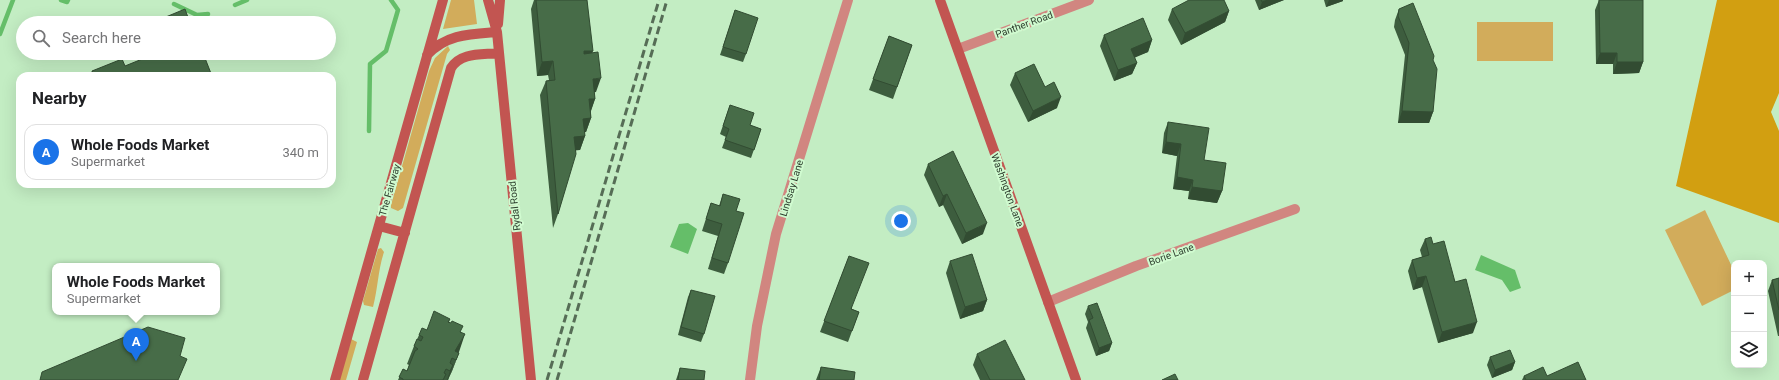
<!DOCTYPE html>
<html lang="en">
<head>
<meta charset="utf-8">
<style>
	:root { --surface:#fff; --page:#f6f6f6; --text:#202124; --muted:#757577; --line:#e0e0e0; --accent:#1a73e8 }
	body { margin:0; font-family:Roboto,sans-serif; background:var(--page); color:var(--text) }
	.controls { position:absolute; right:12px; bottom:12px; display:grid; overflow:hidden; border-radius:8px; box-shadow:0 4px 16px #0002 }
	.controls button { width:36px; height:36px; display:grid; place-items:center; padding:0; border:0; border-bottom:1px solid var(--line); background:var(--surface); color:var(--text); font:20px sans-serif }
	.you { position:absolute; left:901px; top:221px; width:14px; height:14px; margin:-10px; border:3px solid #fff; border-radius:50%; background:#1a73e8; box-shadow:0 0 0 6px #1a73e833 }
	.badge { display:grid; place-items:center; width:26px; height:26px; border-radius:50%; background:var(--accent); color:#fff; font-size:13px; font-weight:700 }
	.pin { position:absolute; translate:-50% -33px; filter:drop-shadow(0 1px 2px #0008) }
	.pin::after { content:''; position:absolute; top:21px; width:14px; height:12px; background:inherit; clip-path:polygon(0 0,100% 0,50% 100%) }
	.popup { position:absolute; left:52px; top:263px; width:168px; height:52px; box-sizing:border-box; display:grid; place-content:center; border-radius:8px; background:var(--surface); filter:drop-shadow(0 1px 3px #0005); font-size:13px; white-space:nowrap; color:var(--muted) }
	.popup b { font-size:15px; color:var(--text) }
	.popup::after { content:''; position:absolute; left:50%; top:100%; margin-left:-8px; border:8px solid transparent; border-top-color:var(--surface) }
	.list { margin:0; padding:0; list-style:none }
	h2 { display:flex; justify-content:space-between; align-items:center; height:52px; margin:0; padding:0 16px; font-size:17px }
	h2 small { font-size:13px; font-weight:400; color:var(--muted) }
	.list li { display:grid; grid-template-columns:26px 1fr auto; gap:12px; align-items:center; box-sizing:border-box; height:56px; margin:0 8px 8px; padding:0 8px; border:1px solid var(--line); border-radius:12px }
	.list b { display:block; font-size:15px; white-space:nowrap }
	.list p { margin:0; font-size:13px; white-space:nowrap; color:var(--muted) }
	.list em { font-size:13px; font-style:normal; color:var(--muted) }
	.icon { flex:none; width:22px; height:22px; fill:none; stroke:currentColor; stroke-width:2; stroke-linecap:round; stroke-linejoin:round }
	.map { position:relative; flex:none; width:1779px; height:380px; overflow:hidden }
	.search { position:absolute; background:var(--surface); box-shadow:0 4px 16px #0002; left:16px; top:16px; width:320px; height:44px; display:flex; align-items:center; gap:10px; box-sizing:border-box; padding:0 14px; border-radius:22px; color:var(--muted); font-size:15px }
	.panel { position:absolute; background:var(--surface); box-shadow:0 4px 16px #0002; left:16px; top:72px; width:320px; height:116px; border-radius:12px }
	.map>svg:first-child { display:block }
	.green { fill:#d2ac5b }
	.forest { fill:#d29f11 }
	.water { fill:#65be69 }
	.lines { fill:none; stroke-linecap:round; stroke-linejoin:round }
	.stream { stroke:#65be69; stroke-width:4.5 }
	.street { stroke:#d18680; stroke-width:10 }
	.secondary { stroke:#c25551; stroke-width:10 }
	.rail { stroke:#566d56; stroke-width:3; stroke-dasharray:8 4; stroke-linecap:butt }
	.wall { fill:#3d5d3e }
	.shaded-wall { fill:#324c32 }
	.building { fill:#476c48; stroke:#324c32 }
	.labels { text-anchor:middle; stroke-width:4; stroke-linejoin:round; paint-order:stroke }
	.street-label { font-size:10px; fill:#2e3f2e; stroke:#d0fbd0 }
</style>
</head>
<body>
<div class="map">
<svg width="1779" height="380" viewBox="0 0 1779 380">
	<rect width="100%" height="100%" fill="#c3edc3"/>
	<path class="green" d="M451,0H474L477,24L443,29Z
		M1477,22H1553V61H1477Z
		M448,46L450,50L447,54L403,208L398,211L391,208V205L429,71L435,58Z
		M1705,210L1734,271V290L1702,306L1665,230Z
		M381,248L384,252C378,270 378,288 373,307L364,305L363,301L378,249Z
		M351,339L357,342L346,380H339Z"/>
	<path class="forest" d="M1717,0H1779V93L1771,112L1779,131V223L1676,186Z"/>
	<path class="water" d="M688,223L697,229L688,254L670,247L679,224Z
		M1481,255L1515,270L1521,288L1510,292L1502,280L1475,270Z"/>
	<g class="lines">
		<path class="stream" d="M61,0L67,2L68,0
			M174,4L197,15L208,14
			M235,5L247,0
			M0,34L13,0
			M369,131L370,64L386,51L398,10L391,0"/>
		<path class="street" d="M958,49L1089,0
			M1048,302L1136,266L1295,209
			M750,380L757,326L776,234L848,0"/>
		<path class="secondary" d="M488,0L497,32L531,380
			M940,0L1076,380
			M498,24L500,0
			M427,55C446,34 471,34 497,32
			M379,226L405,233
			M335,380L443,0
			M363,380L451,68C461,52 481,55 499,53"/>
		<path class="rail" d="M547,380L659,0
			M557,380L667,0"/>
	</g>
	<path class="wall" d="M534,0H587L592,53L596,92H594L595,99L591,111V118L586,132H584L585,136L580,150H576L558,214L553,228L540,95L546,81L549,80L548,75L537,76L531,9Z
		M1255,0H1284L1259,10Z
		M1324,0H1343V1L1326,7Z
		M1599,0H1643V62L1639,73L1613,74V64H1596L1595,10Z
		M1172,9L1229,11L1225,22L1181,45L1168,20Z
		M1399,9L1433,60V112L1429,123H1398L1405,55L1394,27L1395,20Z
		M735,10L746,54L743,62L720,55Z
		M1104,35L1152,40L1148,52L1134,57L1137,63L1132,74L1114,81L1100,46Z
		M889,36L912,45L893,99L869,90Z
		M125,66L212,76H90L92,71Z
		M1015,73L1045,87L1057,108L1028,122L1010,85Z
		M730,105L750,125L761,129L751,158L722,148L726,137L720,134Z
		M1168,122L1204,160L1222,191L1217,203L1188,199L1189,191L1173,189L1177,156L1162,153L1164,133Z
		M928,164L983,234L962,244L943,205L939,207L924,175Z
		M723,194L736,211L728,263L724,274L708,269L718,236L702,231L711,203L719,206Z
		M1425,239L1433,244L1455,282L1473,333L1438,343L1422,287L1413,290L1408,271L1412,260L1422,257L1420,250Z
		M849,256L852,309L859,312L848,342L820,332Z
		M950,261L987,300L983,311L960,319L946,273Z
		M1779,278V336H1778L1768,291L1772,280Z
		M691,290L704,334L701,342L678,335L688,297Z
		M1088,306L1112,343L1109,351L1096,356L1086,328L1088,322L1085,314Z
		M450,319L449,322L461,332L458,353H459L452,371L448,380H398L403,369L407,371L409,365L407,364L414,346L419,335L427,330Z
		M977,354L1025,380H980L973,365Z
		M1490,357L1515,362L1512,370L1492,378L1487,365Z
		M821,367L854,380H816Z
		M680,368L704,380H676Z
		M1524,376L1586,380H1522Z"/>
	<path class="shaded-wall" d="M1268,0H1284L1259,10L1262,2Z
		M1329,0H1343V1L1326,7Z
		M1229,11L1225,22L1181,45L1185,33Z
		M1152,40L1148,52L1127,61L1131,49Z
		M584,51H593L588,65H579Z
		M1600,53H1617L1613,64H1596Z
		M553,61L548,75L537,76L542,62Z
		M1617,62H1643L1639,73L1613,74Z
		M1137,63L1132,74L1114,81L1118,70Z
		M601,78L596,92L588,93L593,79Z
		M1061,97L1057,108L1028,122L1033,111Z
		M589,99H595L590,113Z
		M1402,111L1433,112L1429,123H1398Z
		M591,118L586,132L578,133L583,119Z
		M585,136L580,150L569,151L574,137Z
		M1166,142L1181,144L1177,156L1162,153Z
		M1177,177L1193,180L1189,191L1173,189Z
		M1192,187L1222,191L1217,203L1188,199Z
		M947,194L943,205L939,207L943,196Z
		M987,223L983,234L962,244L966,233Z
		M1426,276L1422,287L1413,290L1417,278Z
		M987,300L983,311L960,319L965,307Z
		M1477,322L1473,333L1438,343L1442,332Z
		M465,334L459,352L454,359L455,351Z
		M1112,343L1109,351L1096,356L1099,348Z
		M459,353L452,371L449,377L456,360Z
		M1515,362L1512,370L1492,378L1495,370Z
		M453,365L448,380H447L450,371Z"/>
	<path class="building" d="M536,0H587L593,51H584V54L598,52L601,78L593,79L595,99H589L591,118L583,119L585,136L574,137L576,154L558,214L546,81L555,80L553,61L542,62Z
		M1189,0H1224L1229,11L1185,33L1172,9Z
		M1261,0H1268L1262,2Z
		M1599,0H1643V62H1617V53H1600Z
		M1413,3L1434,56L1433,60L1437,69L1433,112L1402,111L1409,43L1398,16L1399,9Z
		M185,9L190,23H163L161,19Z
		M735,10L758,18L746,54L723,47Z
		M1143,18L1152,40L1131,49L1137,63L1118,70L1104,35Z
		M889,36L912,45L897,87L873,79Z
		M157,53H203L212,76H94L92,71L122,59L125,66Z
		M1034,64L1045,87L1054,82L1061,97L1033,111L1015,73Z
		M730,105L754,113L750,125L761,129L754,150L725,140L729,129L723,126Z
		M1168,122L1209,128L1204,160L1226,163L1222,191L1192,187L1193,180L1177,177L1181,144L1166,142Z
		M953,151L987,223L966,233L947,194L943,196L928,164Z
		M723,194L740,199L736,211L744,213L728,263L712,258L722,224L706,219L711,203L720,206Z
		M1431,237L1433,244L1444,241L1455,282L1466,279L1477,322L1442,332L1426,276L1417,278L1412,260L1429,255L1425,239Z
		M972,254L987,300L965,307L950,261Z
		M849,256L869,263L851,309L859,312L852,331L824,321Z
		M1779,278V310L1772,280Z
		M691,290L715,296L704,334L681,327Z
		M1097,303L1112,343L1099,348L1089,320L1093,318L1088,306Z
		M434,311L450,319L448,322L451,323L452,321L463,326L460,332L465,334L455,351L459,353L456,360L452,358L450,363L453,365L450,371L446,369L444,373L446,374L443,380H403V379L399,377L403,369L407,371L415,351L418,349L414,346L417,339L421,341L423,337L419,335L422,328L427,330Z
		M148,327L185,338L180,356L187,359L178,380H40L42,372Z
		M1005,340L1025,380H990L977,354Z
		M1510,350L1515,362L1495,370L1490,357Z
		M1578,362L1586,380H1526L1524,376L1543,367L1547,376Z
		M821,367L855,372L854,380H819Z
		M680,368L705,371L704,380H678Z
		M1175,374L1178,380H1162Z"/>
	<g class="labels">
		<g class="street-label">
			<text transform="translate(1024 24) rotate(-20)" y="4">Panther Road</text>
			<text transform="translate(791 188) rotate(-73)" y="4">Lindsay Lane</text>
			<text transform="translate(389 190) rotate(-74)" y="4">The Fairway</text>
			<text transform="translate(1008 190) rotate(70)" y="4">Washington Lane</text>
			<text transform="translate(514 206) rotate(-96)" y="4">Rydal Road</text>
			<text transform="translate(1171 254) rotate(-20)" y="4">Borie Lane</text>
		</g>
	</g>
</svg>
<div class="controls">
<button>+</button>
<button>−</button>
<button><svg class="icon" aria-label="layers" viewBox="0 0 24 24"><path d="M12 4l9 5-9 5-9-5zM3 14l9 5 9-5"/></svg></button>
</div>
<div class="you"></div>
<div class="pin badge" style="left:136px;top:361px">A</div>
<div class="popup"><b>Whole Foods Market</b>Supermarket</div>
<div class="search"><svg class="icon" aria-label="search" viewBox="0 0 24 24"><circle cx="10" cy="10" r="6"/><path d="M15 15l6 6"/></svg>Search here</div>
<section class="panel">
<h2>Nearby<small></small></h2>
<ul class="list">
<li><span class="badge">A</span><div><b>Whole Foods Market</b><p>Supermarket</p></div><em>340 m</em></li>
</ul>
</section>
</div>
</body>
</html>
